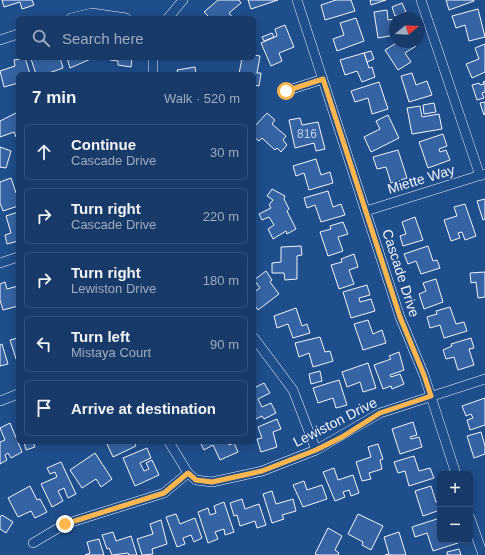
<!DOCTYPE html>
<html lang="en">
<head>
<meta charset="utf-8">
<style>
	:root { --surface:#173a69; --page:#244571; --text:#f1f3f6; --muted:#9eadc0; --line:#36547d }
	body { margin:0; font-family:Arial,sans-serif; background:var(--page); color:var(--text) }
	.controls { position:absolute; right:12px; bottom:12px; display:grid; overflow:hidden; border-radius:6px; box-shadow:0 2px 10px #0003 }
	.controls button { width:36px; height:36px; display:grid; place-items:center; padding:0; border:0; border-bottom:1px solid var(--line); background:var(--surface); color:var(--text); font:20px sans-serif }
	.compass { position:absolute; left:389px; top:12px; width:36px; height:36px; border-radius:50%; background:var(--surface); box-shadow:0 2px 10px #0003; rotate:72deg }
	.stop { position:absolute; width:12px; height:12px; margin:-9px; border:3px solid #ffb74d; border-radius:50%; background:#fff }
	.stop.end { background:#ffb74d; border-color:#fff; box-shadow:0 1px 4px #0008 }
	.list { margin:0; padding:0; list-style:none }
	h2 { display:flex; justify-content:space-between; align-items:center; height:52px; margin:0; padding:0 16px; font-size:17px }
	h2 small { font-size:13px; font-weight:400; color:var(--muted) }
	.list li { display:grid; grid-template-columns:26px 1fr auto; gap:12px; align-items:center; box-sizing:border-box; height:56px; margin:0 8px 8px; padding:0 8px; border:1px solid var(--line); border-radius:6px }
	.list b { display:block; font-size:15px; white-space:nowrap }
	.list p { margin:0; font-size:13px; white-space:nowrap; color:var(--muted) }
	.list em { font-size:13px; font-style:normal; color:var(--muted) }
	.icon { flex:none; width:22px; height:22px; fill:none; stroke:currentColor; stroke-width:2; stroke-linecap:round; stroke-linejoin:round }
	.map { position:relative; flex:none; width:485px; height:555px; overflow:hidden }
	.search { position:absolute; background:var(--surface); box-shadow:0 2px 10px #0003; left:16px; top:16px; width:240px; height:44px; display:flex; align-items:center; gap:10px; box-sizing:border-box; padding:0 14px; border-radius:6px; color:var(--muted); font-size:15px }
	.panel { position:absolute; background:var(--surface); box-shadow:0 2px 10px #0003; left:16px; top:72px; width:240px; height:372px; border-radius:6px }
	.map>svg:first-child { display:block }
	.building { fill:#3563a3; stroke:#f2f6ff }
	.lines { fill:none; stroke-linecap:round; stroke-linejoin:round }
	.street-casing { stroke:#f2f6ff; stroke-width:10 }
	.street { stroke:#1f4e8c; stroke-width:9 }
	.route { stroke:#ffb74d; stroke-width:5 }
	.labels { text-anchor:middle; stroke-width:3; stroke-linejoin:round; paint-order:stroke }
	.number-label { font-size:12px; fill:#c3d1e8 }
	.street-label { font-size:14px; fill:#f2f6ff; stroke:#1f4e8c }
</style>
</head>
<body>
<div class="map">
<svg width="485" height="555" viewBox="0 0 485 555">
	<rect width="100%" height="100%" fill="#1f4e8c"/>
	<path class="building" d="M2,0H32L34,5L22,9L20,2L4,7Z
		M218,0H239L241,3L229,13L233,18H210L204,12Z
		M248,0H278L251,9Z
		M336,0H351L355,11L325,20L321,5Z
		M370,0H386L371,5Z
		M446,0H474V1L449,10Z
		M402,3L406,12L395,16L392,7Z
		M478,9L485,37L469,41L465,25L456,28L452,16Z
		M387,10L388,20L395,19V35L378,38L374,12Z
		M356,18L364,41L337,51L333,39L344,35L340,23Z
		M285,25L294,47L279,53L282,61L271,66L261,43L277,36L275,29Z
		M272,33L274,37L264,41L262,37Z
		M398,42H413L416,46L405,53L411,62L398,70L385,50Z
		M485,44V72L472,78L466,64L479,59L475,48Z
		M371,51L374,59L367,62L364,53Z
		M364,53L369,68L372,67L375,77L362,82L357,71L345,75L340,60Z
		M254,55L260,56L257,73H261L259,86L254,85V74H239L242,58H254Z
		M25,58L30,74H18V83L4,87L0,71L15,66L14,60Z
		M35,58H60L63,68L46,74H36L31,59Z
		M67,58H93L70,68Z
		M111,58H132L131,67L118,65V61L110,60Z
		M195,67L196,74H178L177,70Z
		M412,73L416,85L427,81L432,95L409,102L401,76Z
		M485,81V92L482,93L484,98L477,100L472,85L479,83L480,85L484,84L483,82Z
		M379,82L388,109L372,114L368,98L355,102L351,91Z
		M485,102V114L484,115L480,103Z
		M434,103L436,112L424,114L423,105Z
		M420,106L422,117L439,114L442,129L412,134L407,108Z
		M18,112V136L16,137L14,132L0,137V121Z
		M267,113L275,120L272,124L286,136L283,140L287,145L281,152L277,148L275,150L262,138L259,141L254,137V127Z
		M388,115L399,138L371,152L364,137L380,129L376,121Z
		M300,118L302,125L318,122L325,149L316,151L314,143L295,148L289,120Z
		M443,134L447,146L439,149L440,152L446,150L450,160L428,168L419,142Z
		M0,147L11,151L6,168L0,167Z
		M398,150L407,178L391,183L386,167L377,169L373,157Z
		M316,159L321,175L330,172L333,183L309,190L304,173L296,176L293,166Z
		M11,178L16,193L18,192V206L3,211L0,203V182Z
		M272,189L285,196L284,199L289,209L287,211L296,229L287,234L286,231L273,239L268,229L274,225L269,217L262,220L259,214L271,208L269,205L273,200L267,196Z
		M328,191L333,207L341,204L345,215L321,222L315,205L307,208L304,198Z
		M485,199V219L483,220L477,201Z
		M465,204L476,236L465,240L462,232L458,233L460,238L451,241L444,220L457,216L454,207Z
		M18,212V241L7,244L5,235L11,233L6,216Z
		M415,217L423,240L403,246L400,236L406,234L402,222Z
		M343,222L348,234L338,237L343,251L328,256L320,232L331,229L330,226Z
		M301,246L302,255L297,256V279L285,280L284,273H272V263L281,262V247Z
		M428,246L433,261L437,260L440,268L421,274L416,261L408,264L404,254Z
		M354,254L358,267L349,270L354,284L339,289L331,265L342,262L341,259Z
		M266,271L272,280L270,282L279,294L258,310L254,304V292L260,288L254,280Z
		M485,272V297L478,298L476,282L471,283L470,273Z
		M436,279L443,302L424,309L419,294L426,291L423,283Z
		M5,282L7,289L18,286V306L3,310L0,300V284Z
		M367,285L370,295L359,298L360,302L371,299L375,311L351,318L343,292Z
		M450,307L456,324L464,322L467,331L444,338L440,325L430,328L427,317L437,314L436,311Z
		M296,308L302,326L307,324L310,333L293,338L288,324L277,328L274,316Z
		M368,320L373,334L382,330L386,343L363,350L354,324Z
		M320,337L325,352L330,351L333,361L313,367L309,353L299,357L295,343Z
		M18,338V359H16L10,340Z
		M471,338L474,348L469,349L474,365L458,370L454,357L446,359L443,350L452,346L451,344Z
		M2,344L8,364L0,366V345Z
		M399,352L404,370L390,375L391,377L400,374L404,384L392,389L391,386L383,389L374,365L391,359L389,356Z
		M368,363L376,388L363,392L360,382L347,387L342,372Z
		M320,371L322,381L311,384L309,374Z
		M339,380L347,405L336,408L333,398L318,403L313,388Z
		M264,383L270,393L258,399L262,407L271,403L276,413L264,419L262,416L254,420V388Z
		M485,398V425L470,430L467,420L473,418L471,414L466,416L462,406Z
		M277,419L281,429L273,432L277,447L261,452L257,439L262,438L258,427Z
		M413,422L417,435L410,437L411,439L419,437L422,447L400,454L392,429Z
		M10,423L22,452L11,458L8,453L5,455L7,460L0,464V442L5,440L0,428Z
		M481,432L485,446V454L474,458L467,436Z
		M24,442H33L35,447L26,450Z
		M106,442H134L136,446L113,457Z
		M200,442H228L229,445L234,443L238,452L220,460L213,445L204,450Z
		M378,444L383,459L380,460L382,469L369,473L371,479L362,481L356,462L371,457L368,447Z
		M147,448L151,458L140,463L144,471L149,469L146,463L152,460L159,475L135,486L123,458Z
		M95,453L112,479L101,487L96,479L82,488L70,470Z
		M414,456L419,471L430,468L434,478L409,486L405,471L398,473L394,462Z
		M61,462L76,494L68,498L64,488L58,491L63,501L52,507L41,484L57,477L55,472L50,474L47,468Z
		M334,468L338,480L353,475L359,493L351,496L349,490L343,492L345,497L335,501L323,472Z
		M304,481L307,490L322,485L327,499L303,507L293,485Z
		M30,486L37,500L40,499L47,512L35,518L31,511L18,517L8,498Z
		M431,486L436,502L440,500V510L423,516L415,491Z
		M272,491L276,504L293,499L296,511L282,515L284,519L272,523L263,494Z
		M242,499L245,509L259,504L266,525L257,528L255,521L240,526L237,515L234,516L230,503Z
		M224,502L234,532L225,535L224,529L215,532L218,539L208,543L198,512L208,508L210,515L216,513L214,506Z
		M176,514L180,524L195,518L202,538L194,542L191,535L183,538L185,544L177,547L166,517Z
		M358,514L383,526L371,550L362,545L363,542L348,534Z
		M2,515L13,522L6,533L0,529V517Z
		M440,518V540H457L458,543L433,551L427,533L415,537L412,527Z
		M161,520L167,544L152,549L153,554L142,555L137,539L153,534L150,524Z
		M328,528L342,536L335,550L339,553L338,555H317L315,554Z
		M113,532L116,541L131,536L137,555H129L128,553L112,555L109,548L107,549L102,535Z
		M399,532L406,555H385L389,554L384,537Z
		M99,539L104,555H85L90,553L87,542Z
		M459,549L461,555H447V552Z"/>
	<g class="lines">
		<g class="street-casing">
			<path id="street" d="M297,0L400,317L424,375L456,474
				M421,0L480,176
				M71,18L92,13L126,18
				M168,18L183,0
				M0,40L18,34
				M153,58V74
				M286,91L323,79
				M366,211L484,174
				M0,263L18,257
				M254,338L293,390L316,450
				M0,401L18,394
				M169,442L188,473L196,480L212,482L262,471L316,450L380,413L485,379
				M470,518L483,555
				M33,543L65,524L164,493L188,473"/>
		</g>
		<use href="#street" class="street"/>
	</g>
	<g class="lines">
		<path class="route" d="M65,524L164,493L188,473L196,480L212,482L262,471L316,450L342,437L380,413L431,396L424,375L400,317L323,79L286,91"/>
	</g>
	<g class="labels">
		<g class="number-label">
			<text x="307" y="138">816</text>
		</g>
		<g class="street-label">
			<text transform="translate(421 179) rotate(-17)" y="5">Miette Way</text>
			<text transform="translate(401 273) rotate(72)" y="5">Cascade Drive</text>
			<text transform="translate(335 422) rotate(-27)" y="5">Lewiston Drive</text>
		</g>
	</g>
</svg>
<div class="controls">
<button>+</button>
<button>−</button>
</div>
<svg class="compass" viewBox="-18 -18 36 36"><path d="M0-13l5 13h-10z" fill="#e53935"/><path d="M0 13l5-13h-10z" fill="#9eadc0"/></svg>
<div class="stop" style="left:286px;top:91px"></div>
<div class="stop end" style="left:65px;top:524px"></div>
<div class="search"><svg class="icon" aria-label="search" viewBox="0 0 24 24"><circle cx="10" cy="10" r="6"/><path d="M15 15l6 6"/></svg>Search here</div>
<section class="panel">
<h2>7 min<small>Walk · 520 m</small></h2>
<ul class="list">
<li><svg class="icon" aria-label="ahead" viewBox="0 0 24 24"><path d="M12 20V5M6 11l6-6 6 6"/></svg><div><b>Continue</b><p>Cascade Drive</p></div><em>30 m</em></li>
<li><svg class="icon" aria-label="right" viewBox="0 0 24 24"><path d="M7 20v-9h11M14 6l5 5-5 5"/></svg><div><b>Turn right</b><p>Cascade Drive</p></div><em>220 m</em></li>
<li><svg class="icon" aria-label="right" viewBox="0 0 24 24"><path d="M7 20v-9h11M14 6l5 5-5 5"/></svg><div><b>Turn right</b><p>Lewiston Drive</p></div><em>180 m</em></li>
<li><svg class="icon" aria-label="left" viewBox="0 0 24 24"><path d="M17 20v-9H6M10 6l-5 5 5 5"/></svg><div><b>Turn left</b><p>Mistaya Court</p></div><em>90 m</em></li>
<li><svg class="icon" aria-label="arrive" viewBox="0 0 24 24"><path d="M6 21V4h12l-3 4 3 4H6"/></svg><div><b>Arrive at destination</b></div></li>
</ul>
</section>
</div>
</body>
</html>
